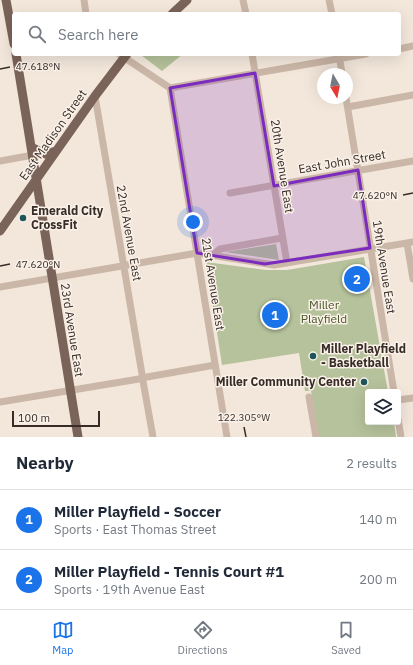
<!DOCTYPE html>
<html lang="en">
<head>
<meta charset="utf-8">
<style>
	:root { --surface:#fff; --page:#f2f2f3; --text:#1f2937; --muted:#747a83; --line:#e0e1e3; --accent:#1a73e8 }
	body { margin:0; font-family:"IBM Plex Sans",sans-serif; background:var(--page); color:var(--text) }
	.controls { position:absolute; right:12px; bottom:12px; display:grid; overflow:hidden; border-radius:4px; box-shadow:0 4px 16px #0002 }
	.controls button { width:36px; height:36px; display:grid; place-items:center; padding:0; border:0; border-bottom:1px solid var(--line); background:var(--surface); color:var(--text); font:20px sans-serif }
	.compass { position:absolute; left:317px; top:68px; width:36px; height:36px; border-radius:50%; background:var(--surface); box-shadow:0 4px 16px #0002; rotate:170deg }
	.scale { position:absolute; left:12px; bottom:10px; width:88px; box-sizing:border-box; padding-left:4px; border:2px solid #372c28; border-top:0; font-size:11px; line-height:14px; white-space:nowrap; color:#372c28; -webkit-text-stroke:3px #faf1e8; paint-order:stroke }
	.you { position:absolute; left:193px; top:222px; width:14px; height:14px; margin:-10px; border:3px solid #fff; border-radius:50%; background:#1a73e8; box-shadow:0 0 0 6px #1a73e833 }
	.badge { display:grid; place-items:center; width:26px; height:26px; border-radius:50%; background:var(--accent); color:#fff; font-size:13px; font-weight:700 }
	.pin { position:absolute; translate:-50% -50%; border:2px solid #fff; box-shadow:0 1px 4px #0006 }
	.list { margin:0; padding:0; list-style:none }
	h2 { display:flex; justify-content:space-between; align-items:center; height:52px; margin:0; padding:0 16px; font-size:17px }
	h2 small { font-size:13px; font-weight:400; color:var(--muted) }
	.list li { display:grid; grid-template-columns:26px 1fr auto; gap:12px; align-items:center; box-sizing:border-box; height:60px; padding:0 16px; border-top:1px solid var(--line) }
	.list b { display:block; font-size:15px; white-space:nowrap }
	.list p { margin:0; font-size:13px; white-space:nowrap; color:var(--muted) }
	.list em { font-size:13px; font-style:normal; color:var(--muted) }
	.icon { flex:none; width:22px; height:22px; fill:none; stroke:currentColor; stroke-width:2; stroke-linecap:round; stroke-linejoin:round }
	.map { position:relative; flex:none; width:413px; height:437px; overflow:hidden }
	.search { position:absolute; background:var(--surface); box-shadow:0 4px 16px #0002; left:12px; right:12px; top:12px; height:44px; display:flex; align-items:center; gap:10px; box-sizing:border-box; padding:0 14px; border-radius:4px; color:var(--muted); font-size:15px }
	.sheet { height:172px; background:var(--surface) }
	nav { display:flex; justify-content:space-around; align-items:center; box-sizing:border-box; height:56px; border-top:1px solid var(--line); background:var(--surface); font-size:11px; color:var(--muted) }
	nav a { display:grid; justify-items:center; gap:2px }
	nav .on { color:var(--accent) }
	.map>svg:first-child { display:block }
	.green { fill:#b5c29b }
	.lines { fill:none; stroke-linecap:round; stroke-linejoin:round }
	.minor { stroke:#cbb7a7; stroke-width:7 }
	.major { stroke:#7a6358; stroke-width:9 }
	.marked { fill:#7b2cbf; fill-opacity:0.2; stroke:#7b2cbf; stroke-width:3; stroke-linejoin:round }
	.ticks { fill:none; stroke:#372c28; stroke-width:1.5 }
	.poi-dot { fill:#1c565a; stroke:#faf1e8; stroke-width:1.5 }
	.labels { text-anchor:middle; stroke-width:3; stroke-linejoin:round; paint-order:stroke }
	.street-label { font-size:12px; fill:#372c28; stroke:#faf1e8 }
	.poi-label { font-size:12px; font-weight:bold; fill:#372c28; stroke:#faf1e8; text-anchor:start }
	.park-label { font-size:12px; fill:#47562b; stroke:#faf1e8 }
	.ticks-label { font-size:10px; text-anchor:middle; fill:#372c28; stroke:#faf1e8; stroke-width:3; stroke-linejoin:round; paint-order:stroke }
</style>
</head>
<body>
<div class="map">
<svg width="413" height="437" viewBox="0 0 413 437">
	<rect width="100%" height="100%" fill="#f3e7db"/>
	<path class="green" d="M142,54H183L162,71L141,55Z
		M276,244L279,260L225,252Z
		M364,257L388,392H368V422H394L396,437H319L311,391H305L299,353L222,365L206,262L266,270H287Z"/>
	<g class="lines">
		<path class="minor" d="M84,0L86,14
			M243,0L246,14
			M329,0L332,14
			M399,49L413,46
			M119,54L170,88L366,54
			M252,54L287,263
			M339,54L342,74
			M170,88L227,437
			M95,96L142,374
			M346,98L394,392
			M348,107L413,95
			M0,161L33,155
			M230,193L413,161
			M407,243L413,279
			M213,255L220,249L282,238
			M0,287L197,253L274,265L413,242
			M147,377L215,365
			M143,381L153,437
			M309,397L316,437
			M398,400L413,398
			M0,402L139,379
			M398,419L401,437"/>
		<path class="major" d="M6,0L14,44
			M172,14L187,0
			M16,54L78,437
			M31,147L45,154L56,151
			M0,231L95,96L127,54"/>
	</g>
	<path class="marked" d="M255,73L274,186L358,170L370,248L265,264L197,253L170,88Z"/>
	<path class="ticks" d="M0,69L10,67M403,195L413,193M0,266L10,264M244,427L246,437"/>
	<g class="poi-dot">
		<circle cx="23" cy="218" r="4"/>
		<circle cx="313" cy="356" r="4"/>
		<circle cx="364" cy="382" r="4"/>
	</g>
	<g class="labels">
		<g class="street-label">
			<text transform="translate(53 135) rotate(-55)" y="4">East Madison Street</text>
			<text transform="translate(342 162) rotate(-10)" y="4">East John Street</text>
			<text transform="translate(282 166) rotate(81)" y="4">20th Avenue East</text>
			<text transform="translate(129 233) rotate(80)" y="4">22nd Avenue East</text>
			<text transform="translate(384 267) rotate(81)" y="4">19th Avenue East</text>
			<text transform="translate(213 284) rotate(81)" y="4">21st Avenue East</text>
			<text transform="translate(72 330) rotate(81)" y="4">23rd Avenue East</text>
		</g>
		<g class="poi-label">
			<text x="31" y="215">Emerald City<tspan x="31" dy="14">CrossFit</tspan></text>
			<text x="321" y="353">Miller Playfield<tspan x="321" dy="14">- Basketball</tspan></text>
			<text x="356" y="386" text-anchor="end">Miller Community Center</text>
		</g>
		<g class="park-label">
			<text x="324" y="309">Miller<tspan x="324" dy="14">Playfield</tspan></text>
		</g>
	</g>
	<g class="ticks-label">
		<text x="38" y="70">47.618°N</text>
		<text x="375" y="199">47.620°N</text>
		<text x="38" y="268">47.620°N</text>
		<text x="244" y="421">122.305°W</text>
	</g>
</svg>
<div class="controls">
<button><svg class="icon" aria-label="layers" viewBox="0 0 24 24"><path d="M12 4l9 5-9 5-9-5zM3 14l9 5 9-5"/></svg></button>
</div>
<svg class="compass" viewBox="-18 -18 36 36"><path d="M0-13l5 13h-10z" fill="#e53935"/><path d="M0 13l5-13h-10z" fill="#747a83"/></svg>
<div class="scale">100 m</div>
<div class="you"></div>
<div class="pin badge" style="left:275px;top:315px">1</div>
<div class="pin badge" style="left:357px;top:279px">2</div>
<div class="search"><svg class="icon" aria-label="search" viewBox="0 0 24 24"><circle cx="10" cy="10" r="6"/><path d="M15 15l6 6"/></svg>Search here</div>
</div>
<section class="sheet">
<h2>Nearby<small>2 results</small></h2>
<ul class="list">
<li><span class="badge">1</span><div><b>Miller Playfield - Soccer</b><p>Sports · East Thomas Street</p></div><em>140 m</em></li>
<li><span class="badge">2</span><div><b>Miller Playfield - Tennis Court #1</b><p>Sports · 19th Avenue East</p></div><em>200 m</em></li>
</ul>
</section>
<nav>
<a class="on"><svg class="icon" aria-label="map" viewBox="0 0 24 24"><path d="M3 6l6-2 6 2 6-2v14l-6 2-6-2-6 2zM9 4v14M15 6v14"/></svg>Map</a>
<a><svg class="icon" aria-label="directions" viewBox="0 0 24 24"><path d="M12 3l9 9-9 9-9-9zM9 14v-3h6M13 9l2 2-2 2"/></svg>Directions</a>
<a><svg class="icon" aria-label="saved" viewBox="0 0 24 24"><path d="M7 4h10v16l-5-4-5 4z"/></svg>Saved</a>
</nav>
</body>
</html>
